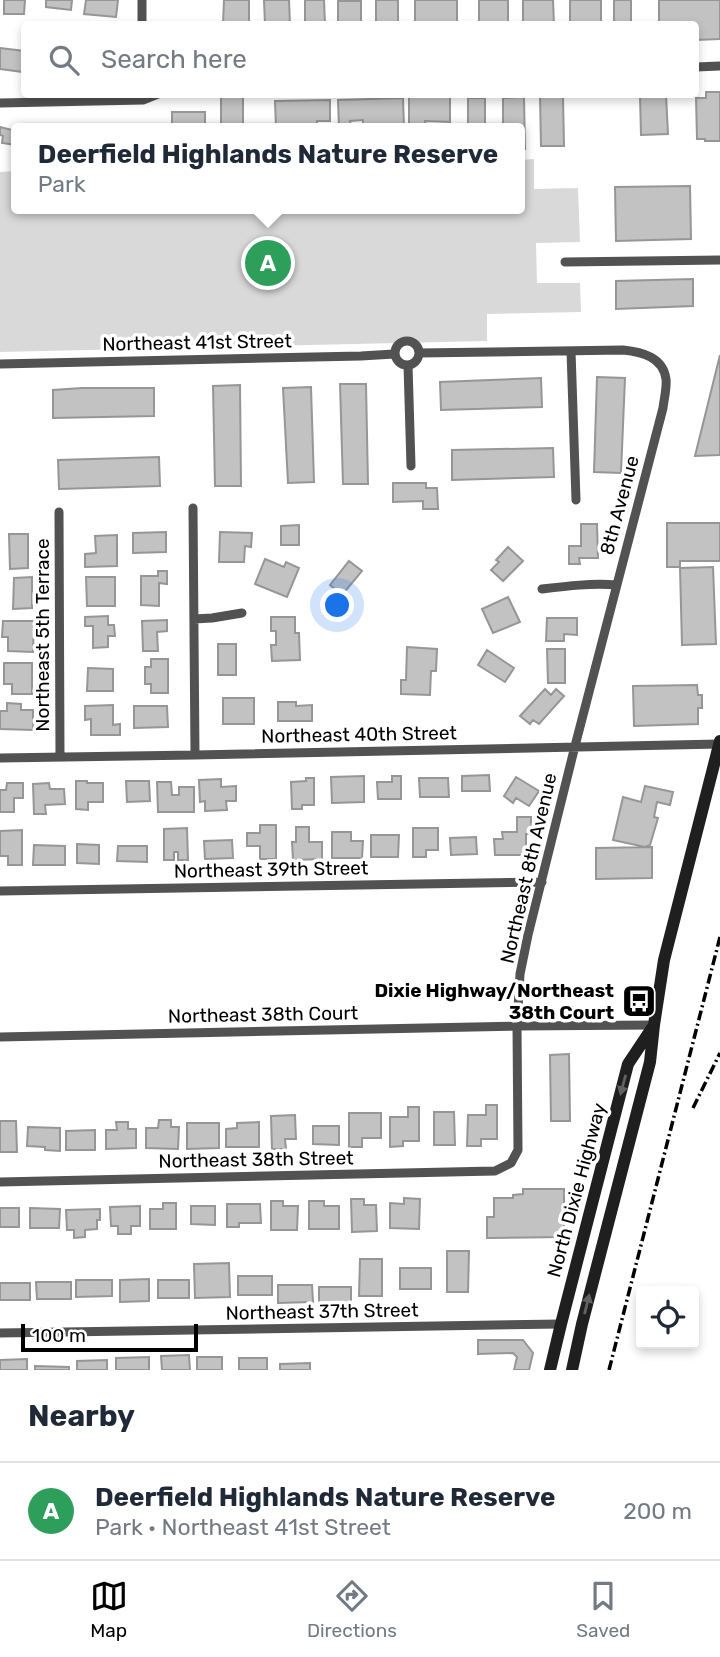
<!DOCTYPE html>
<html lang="en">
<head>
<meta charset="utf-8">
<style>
	:root { --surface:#fff; --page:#f6f6f7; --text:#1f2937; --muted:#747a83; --line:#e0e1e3; --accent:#000 }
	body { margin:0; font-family:Rubik,sans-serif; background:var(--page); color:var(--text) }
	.controls { position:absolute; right:21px; bottom:21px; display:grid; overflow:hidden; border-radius:7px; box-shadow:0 4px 10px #0003 }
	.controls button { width:63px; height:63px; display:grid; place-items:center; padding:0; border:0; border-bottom:2px solid var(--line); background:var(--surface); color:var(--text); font:35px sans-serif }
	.scale { position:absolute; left:21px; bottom:18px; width:177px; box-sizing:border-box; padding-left:7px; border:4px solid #000; border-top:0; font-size:19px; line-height:24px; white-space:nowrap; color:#000; -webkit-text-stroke:5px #fff; paint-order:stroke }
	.you { position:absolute; left:338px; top:606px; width:24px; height:24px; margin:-18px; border:5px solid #fff; border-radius:50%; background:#1a73e8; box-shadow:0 0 0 10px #1a73e833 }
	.badge { display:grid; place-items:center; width:46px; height:46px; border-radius:50%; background:var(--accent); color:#fff; font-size:23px; font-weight:700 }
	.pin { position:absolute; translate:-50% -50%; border:4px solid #fff; box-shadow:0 2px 7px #0006 }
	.popup { position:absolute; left:11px; top:123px; width:514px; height:91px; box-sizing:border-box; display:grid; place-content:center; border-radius:7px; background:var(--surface); filter:drop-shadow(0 2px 5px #0005); font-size:23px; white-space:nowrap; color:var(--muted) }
	.popup b { font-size:26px; color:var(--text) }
	.popup::after { content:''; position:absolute; left:50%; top:100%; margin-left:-14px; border:14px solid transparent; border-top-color:var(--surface) }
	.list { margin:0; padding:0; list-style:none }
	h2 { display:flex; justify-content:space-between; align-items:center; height:91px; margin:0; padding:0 28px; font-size:30px }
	h2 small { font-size:23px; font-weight:400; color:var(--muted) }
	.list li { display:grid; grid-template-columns:46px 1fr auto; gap:21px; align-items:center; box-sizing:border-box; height:98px; padding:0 28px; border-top:2px solid var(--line) }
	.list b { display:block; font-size:26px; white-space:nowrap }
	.list p { margin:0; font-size:23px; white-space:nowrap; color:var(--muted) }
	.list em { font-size:23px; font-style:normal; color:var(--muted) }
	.icon { flex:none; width:38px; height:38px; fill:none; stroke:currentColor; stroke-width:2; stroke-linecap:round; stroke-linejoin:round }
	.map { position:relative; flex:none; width:720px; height:1370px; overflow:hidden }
	.search { position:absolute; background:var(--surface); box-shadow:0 4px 10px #0003; left:21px; right:21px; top:21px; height:77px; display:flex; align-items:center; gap:18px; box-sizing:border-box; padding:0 24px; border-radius:7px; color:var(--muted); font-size:26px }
	.sheet { height:189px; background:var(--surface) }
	nav { display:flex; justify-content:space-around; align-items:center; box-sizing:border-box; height:98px; border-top:2px solid var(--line); background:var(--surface); font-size:19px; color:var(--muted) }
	nav a { display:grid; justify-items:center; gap:4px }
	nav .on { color:var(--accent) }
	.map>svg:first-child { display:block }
	.green { fill:#d9d9d9 }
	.building { fill:#c2c2c2; stroke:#969696; stroke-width:2 }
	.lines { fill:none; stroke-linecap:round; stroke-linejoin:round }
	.street { stroke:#525252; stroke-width:9 }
	.secondary { stroke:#1f1f1f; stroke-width:12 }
	.rail { stroke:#000; stroke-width:3.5; stroke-dasharray:10 3.5 2 3.5; stroke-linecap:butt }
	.oneway { fill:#626262 }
	.labels { text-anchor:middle; stroke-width:7; stroke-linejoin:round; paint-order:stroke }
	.street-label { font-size:19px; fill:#000; stroke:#fff }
	.poi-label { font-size:19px; font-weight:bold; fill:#000; stroke:#fff; text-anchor:end }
</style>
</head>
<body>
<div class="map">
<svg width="720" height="1370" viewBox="0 0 720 1370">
	<rect width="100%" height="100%" fill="#fff"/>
	<path class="green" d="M534,159V189L578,188L580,242L536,243L537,283H580L581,312L487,314V341L0,352V172L16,171V209H520V160Z"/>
	<path class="building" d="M4,0H25L24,14H4Z
		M46,0H72L71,10L46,7Z
		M86,0H118L116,17L84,14Z
		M224,0H249V24H223Z
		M264,0H289L290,24H265Z
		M305,0H324L325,24H305Z
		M376,0H398V24H376Z
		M415,0H457V24H415Z
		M479,0H508V24H479Z
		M523,0H553L554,24H523Z
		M570,0H601V24H570Z
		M614,0H631V24H614Z
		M659,0H720V39L696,40V24H659Z
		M338,1H361V24H338Z
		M0,48L24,51L23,72L0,69Z
		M706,92H720V141H705V139H697L696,98H706Z
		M221,94H243V124H275V128H221Z
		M409,94H450V122L425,121V128H409Z
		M666,95L668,134L641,135L640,96Z
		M540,96H563L564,146H541Z
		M524,97L525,149H520V128H503V98Z
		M403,98L404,128H363V120L350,121L351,128H339L338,100Z
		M468,98H485V128H468Z
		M330,100V121H317V128H276L275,101Z
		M172,112H205V128H172Z
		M0,127L16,131V145L2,143L3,136L0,135Z
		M690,186L691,239L616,241L615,187Z
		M693,279V306L616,309V281Z
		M720,355V455L695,456Z
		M597,377L625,378L621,473L594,472Z
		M541,378L542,407L441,410L440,382Z
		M340,384H366L368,484H343Z
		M240,385L241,486H215L213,386Z
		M311,387L314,482L288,483L283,388Z
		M82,388H154V416L53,418V390Z
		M553,448L554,477L452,480V450Z
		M159,457L160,486L59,489L58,460Z
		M393,483H426V488H437L438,509H423V501L393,502Z
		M667,523H720V561H680V567H667Z
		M581,524H597L598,558H579L580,564H569V546H581Z
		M299,525V545H281V526Z
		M166,532V552L133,553V533Z
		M220,532L252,533L251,547L245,546L244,562H219Z
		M9,534H28V568L10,569Z
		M117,535V566L85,567V554L96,553L95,536Z
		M508,547L523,561L503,581L491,570L499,562L496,560Z
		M265,559L284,567L286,562L299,568L287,597L255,584Z
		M349,561L362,571L342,595L330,585Z
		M713,567L716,644L682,645L680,568Z
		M158,571H167V584L159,583V606L141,605V576H158Z
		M32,577V608L13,609L14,578Z
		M86,577H115V606H87Z
		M508,597L520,622L493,633L482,609Z
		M108,616V625H114L115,636H108V647L93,648V626H85V617Z
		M271,617H295V633H299L300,660L272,661L271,645H276V631H271Z
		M547,618H577V635L564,634V641H546Z
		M167,620V631L157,632L158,651H143L142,621Z
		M3,621H34L33,652L8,651V637H2Z
		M218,644H236V675H218Z
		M407,647L437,649L436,671H431L430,695L401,694V680H406Z
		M547,649H565V683H548Z
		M487,650L514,668L505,682L478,665Z
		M151,659H168V693H151V684H145V667H151Z
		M4,663H32V694H12V684H4Z
		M88,668L113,669V691H87Z
		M697,685L698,695H702V708H698V724L634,726L633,686Z
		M545,689L551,695L556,689L564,696L539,724L533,720L530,724L520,716Z
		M223,698H254V724H223Z
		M278,702H296V706L312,705V721H278Z
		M7,703L21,704V710H33V730L0,729V711H7Z
		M113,705V725L120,724V735H91V719L85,720V706Z
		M134,706H167L168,727L134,728Z
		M489,775L490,791H462V776Z
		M364,776V802L332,803L331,777Z
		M392,776H401V799H378L377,782H392Z
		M516,777L539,791L529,806L516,798L513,803L504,796Z
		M306,778H314V805H302V809H292L291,782L306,781Z
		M419,778H448L449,797H420Z
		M221,779V787L236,786V801H226L227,810L205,811V801L200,802L199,780Z
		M76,781H87V783H103V802H88V810L76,809Z
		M126,781H149L150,801L127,802Z
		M157,782H171L172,795H179V787H194V812H158Z
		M7,783H23V798H14V812H0V790H6Z
		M49,783L50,789H64L65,804L45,805L46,814H34L33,784Z
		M645,786L673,792L670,805L657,802L654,817L658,818L650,845L645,847L613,840L623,797L641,802Z
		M517,817H531V834H526V855H495L494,839H503L502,832H517Z
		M260,825H276V859H260V846H247V833H260Z
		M296,827H309V842H322V859L293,860L292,842H296Z
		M187,828L188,860H178V852H174V860H164V829Z
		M413,828H438V850H426V857H413Z
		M22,830V865H8V856H0V831Z
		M332,832H351V841H363L362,858H332Z
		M371,835H399L398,857H371Z
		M476,837L477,854L451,855L450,838Z
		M232,840L233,858L205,859L204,841Z
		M77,844L99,845V864L77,863Z
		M34,845L65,846V865H33Z
		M118,846H147V862L117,861Z
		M652,847V878L596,879V848Z
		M569,1054L570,1121H551L550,1055Z
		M486,1105H497V1139H481V1146H467L468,1115H486Z
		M408,1107H419V1141H403V1146L390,1147V1117H408Z
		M434,1112H454L455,1145H434Z
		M349,1113H381V1138H362V1147H349Z
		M295,1115L296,1139H285L286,1149H272L271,1116Z
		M159,1120H171V1127H179L178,1149L146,1148V1128H158Z
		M0,1121H16L17,1152H0Z
		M116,1122H128V1129H136V1148L106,1149V1130H117Z
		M259,1122V1147H226V1129L237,1128V1123Z
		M187,1123H219V1148L187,1149Z
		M313,1126H339V1145L313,1144Z
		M28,1127L60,1128V1151L45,1150V1147L27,1146Z
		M95,1130V1150H66V1131Z
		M523,1189H564V1237L487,1238V1217H494V1198H513V1195L523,1194Z
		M404,1198L420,1199L419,1229L390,1228V1203L404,1204Z
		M351,1199H364V1205H376L377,1231L352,1232Z
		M271,1201H283V1206H298L297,1230H271Z
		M309,1201H324V1206H339V1229H309Z
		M163,1203H176V1229H150V1209H163Z
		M227,1204H260L261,1223H239V1227H227Z
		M140,1206V1226H131V1234H118V1226H111L110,1207Z
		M191,1206H215V1225L191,1224Z
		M0,1208H19V1227H0Z
		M30,1208L60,1209L59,1228H30Z
		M100,1209V1220H97V1229L85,1230V1237L74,1238V1230H67L66,1210Z
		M447,1251H469L468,1292H447Z
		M360,1259H382V1296H359Z
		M229,1263L230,1297L195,1298L194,1264Z
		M400,1268H431V1289H400Z
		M238,1276H272V1295H238Z
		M149,1279V1301L120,1302V1280Z
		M76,1280H112V1296L76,1297Z
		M158,1280H189V1298H158Z
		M36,1282H71V1299H37Z
		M0,1283H30V1300H0Z
		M278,1285H312L313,1302L278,1303Z
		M319,1287H351V1303H319Z
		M478,1340H523L533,1353L529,1370H514L517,1357L513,1353L478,1354Z
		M189,1355L190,1370H162L161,1356Z
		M149,1357V1370H116V1358Z
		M197,1357H222V1370H197Z
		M239,1358H267V1370H239Z
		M27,1359V1370H0V1360Z
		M107,1360V1370H77V1361Z
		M310,1363V1370H280V1364Z
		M35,1366L69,1367V1370H35Z"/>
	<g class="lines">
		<path class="street" d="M142,0V24
			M696,67L720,66
			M0,103L143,100L158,94
			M565,262L720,260
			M395 353a12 12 0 1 1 24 0a12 12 0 1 1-24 0Z
			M571,351L576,500
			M0,364L361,356L394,354
			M408,365L411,466
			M193,508L195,755
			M59,512L60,757
			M542,589C567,586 592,583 616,585
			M194,619L212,618L242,613
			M0,758L195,755L719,744
			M0,891L542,882
			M0,1037L517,1026L654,1025
			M0,1182L495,1171L511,1163L518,1150L517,1026L520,974L528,935L575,746L663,408C664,399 667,388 666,379C663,357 642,352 623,350L419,353
			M0,1333L561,1324"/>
		<path class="secondary" d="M550,1370L561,1324L628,1064L652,1028
			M572,1370L582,1324L650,1062L654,1025L664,960L720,741"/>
		<path class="rail" d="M693,1108L720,1053
			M609,1370L720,937"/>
	</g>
	<defs><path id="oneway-solid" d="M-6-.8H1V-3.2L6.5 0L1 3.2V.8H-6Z" transform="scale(1.75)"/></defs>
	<g class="oneway">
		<use href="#oneway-solid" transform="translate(623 1085) rotate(105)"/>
		<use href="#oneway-solid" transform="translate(587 1304) rotate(-76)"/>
	</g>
	<defs>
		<g id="bus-square" transform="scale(1.75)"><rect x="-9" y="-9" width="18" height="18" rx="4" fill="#000" stroke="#fff"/><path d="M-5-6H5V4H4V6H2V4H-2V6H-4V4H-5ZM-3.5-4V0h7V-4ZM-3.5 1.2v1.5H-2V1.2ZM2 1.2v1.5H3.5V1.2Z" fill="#fff"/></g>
	</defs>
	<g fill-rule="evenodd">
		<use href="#bus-square" x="639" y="1001"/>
	</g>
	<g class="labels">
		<g class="street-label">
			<text transform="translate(197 342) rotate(-1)" y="7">Northeast 41st Street</text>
			<text transform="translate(619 505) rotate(-75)" y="7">8th Avenue</text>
			<text transform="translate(42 635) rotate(-90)" y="7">Northeast 5th Terrace</text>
			<text transform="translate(359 734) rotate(-1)" y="7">Northeast 40th Street</text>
			<text transform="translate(528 868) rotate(-77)" y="7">Northeast 8th Avenue</text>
			<text transform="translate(271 869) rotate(-1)" y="7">Northeast 39th Street</text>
			<text transform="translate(263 1014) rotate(-1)" y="7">Northeast 38th Court</text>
			<text transform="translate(256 1159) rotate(-1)" y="7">Northeast 38th Street</text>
			<text transform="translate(576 1190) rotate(-75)" y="7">North Dixie Highway</text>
			<text transform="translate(322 1311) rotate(-1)" y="7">Northeast 37th Street</text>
		</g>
		<g class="poi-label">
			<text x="614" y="997">Dixie Highway/Northeast<tspan x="614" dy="22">38th Court</tspan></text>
		</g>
	</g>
</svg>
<div class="controls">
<button><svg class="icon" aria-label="locate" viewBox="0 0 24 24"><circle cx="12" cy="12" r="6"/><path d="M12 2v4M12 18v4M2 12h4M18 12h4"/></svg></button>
</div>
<div class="scale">100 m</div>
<div class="you"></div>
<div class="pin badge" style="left:268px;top:263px;background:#2e9e5b">A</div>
<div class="popup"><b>Deerfield Highlands Nature Reserve</b>Park</div>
<div class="search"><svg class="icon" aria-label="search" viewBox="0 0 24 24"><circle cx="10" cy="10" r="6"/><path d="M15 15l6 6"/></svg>Search here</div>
</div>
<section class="sheet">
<h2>Nearby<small></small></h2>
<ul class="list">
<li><span class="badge" style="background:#2e9e5b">A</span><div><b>Deerfield Highlands Nature Reserve</b><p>Park · Northeast 41st Street</p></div><em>200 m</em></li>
</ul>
</section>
<nav>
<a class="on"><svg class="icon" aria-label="map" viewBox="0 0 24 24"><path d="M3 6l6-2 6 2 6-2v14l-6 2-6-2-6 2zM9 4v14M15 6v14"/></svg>Map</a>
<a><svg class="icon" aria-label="directions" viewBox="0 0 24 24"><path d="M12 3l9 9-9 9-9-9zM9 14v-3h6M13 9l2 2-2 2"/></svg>Directions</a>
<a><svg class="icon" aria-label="saved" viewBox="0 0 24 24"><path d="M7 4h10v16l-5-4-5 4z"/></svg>Saved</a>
</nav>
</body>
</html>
